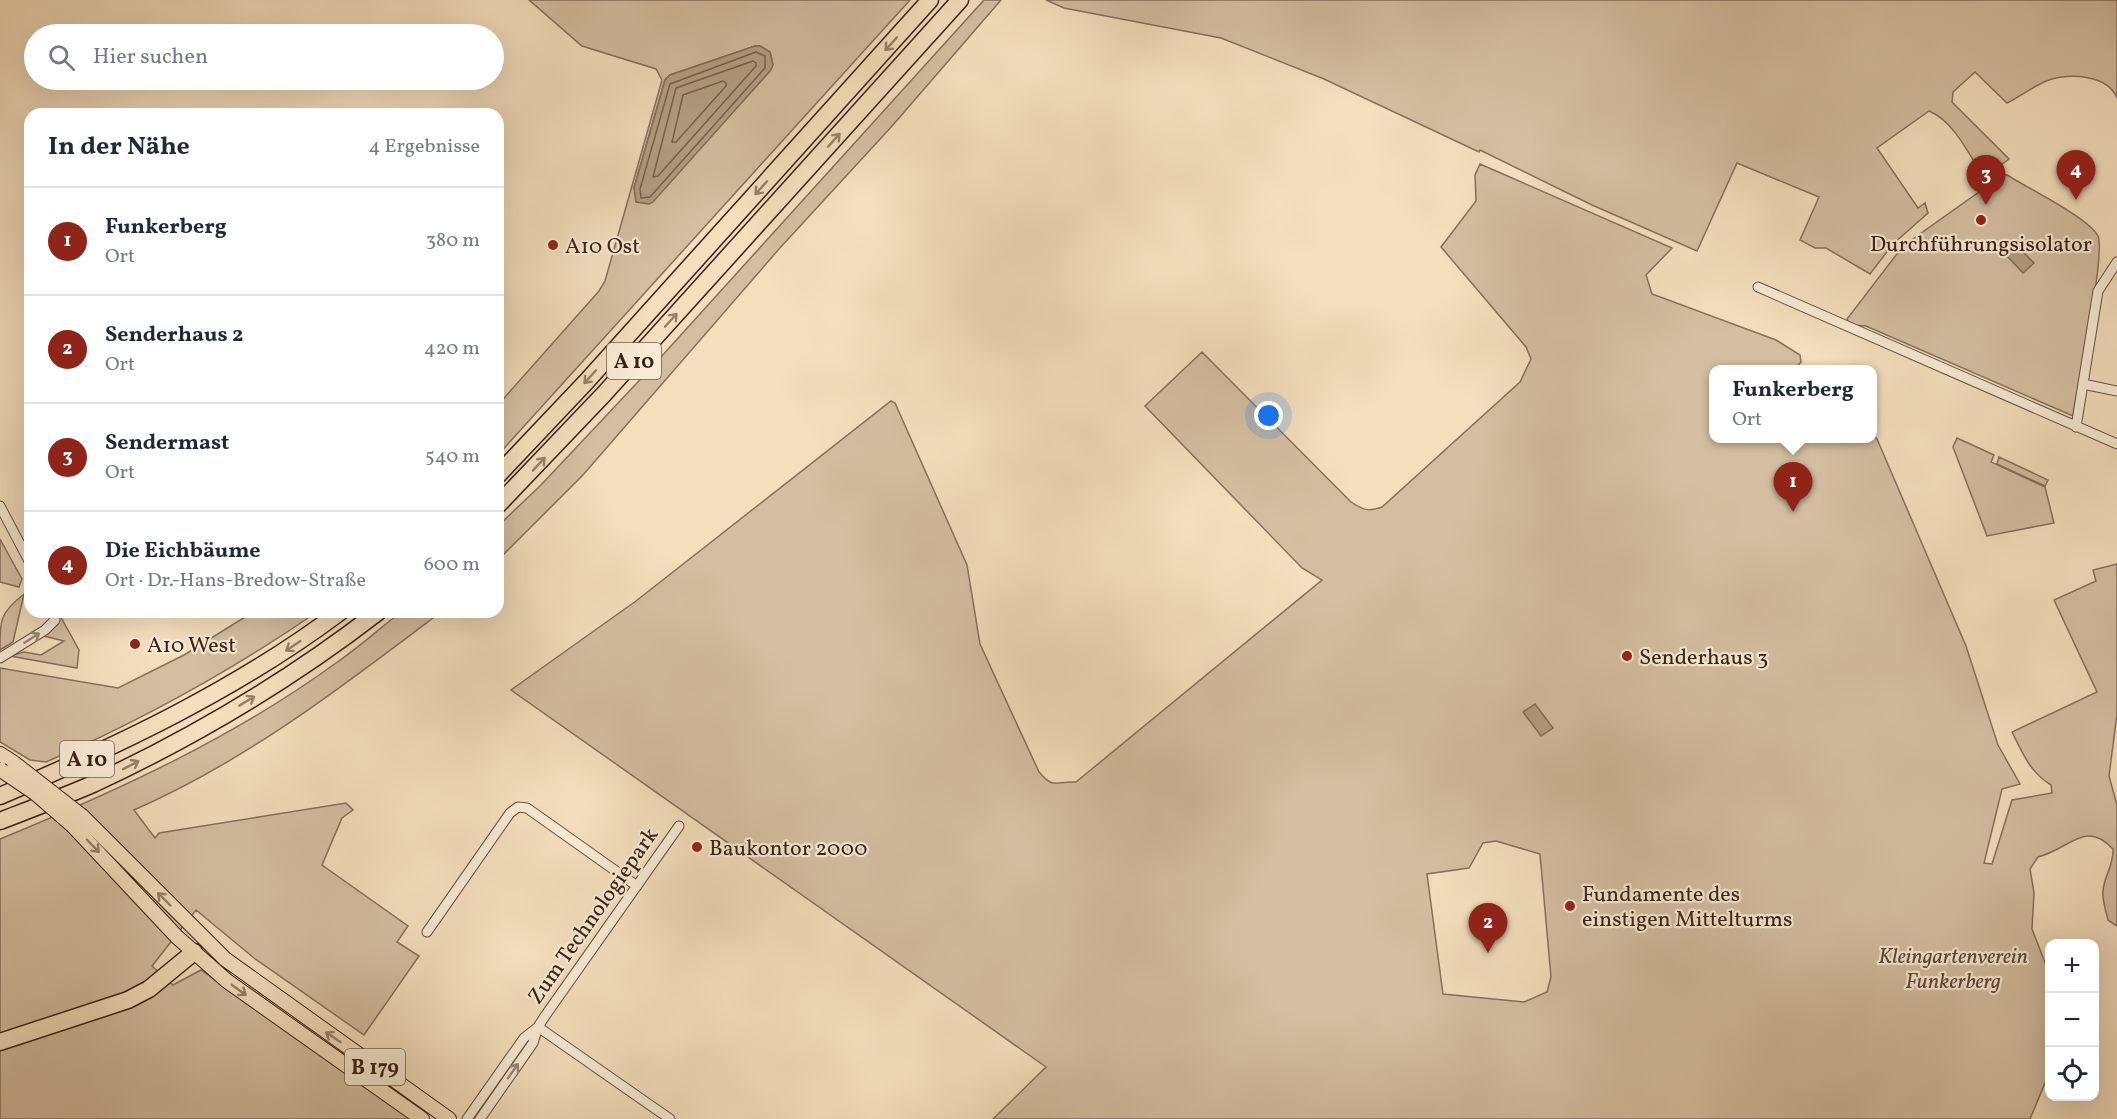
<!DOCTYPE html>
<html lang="de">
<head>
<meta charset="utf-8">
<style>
	:root { --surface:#fff; --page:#f2f2f3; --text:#1f2937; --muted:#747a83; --line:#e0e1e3; --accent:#8f2418 }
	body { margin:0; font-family:Vollkorn,serif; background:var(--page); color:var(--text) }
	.controls { position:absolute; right:18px; bottom:18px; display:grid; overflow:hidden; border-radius:12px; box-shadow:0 6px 24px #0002 }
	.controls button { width:54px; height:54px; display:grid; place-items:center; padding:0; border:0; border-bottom:2px solid var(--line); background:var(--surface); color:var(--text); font:30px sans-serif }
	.you { position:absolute; left:1269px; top:416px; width:21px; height:21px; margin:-15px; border:4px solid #fff; border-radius:50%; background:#1a73e8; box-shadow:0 0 0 9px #1a73e833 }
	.badge { display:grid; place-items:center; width:39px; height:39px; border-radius:50%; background:var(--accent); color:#fff; font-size:20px; font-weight:700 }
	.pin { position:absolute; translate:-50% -50px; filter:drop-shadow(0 2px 3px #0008) }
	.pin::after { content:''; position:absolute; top:32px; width:21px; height:18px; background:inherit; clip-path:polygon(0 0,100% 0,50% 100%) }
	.popup { position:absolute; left:1709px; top:365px; width:168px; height:78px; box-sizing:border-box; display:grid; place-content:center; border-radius:12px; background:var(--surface); filter:drop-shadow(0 2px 4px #0005); font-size:20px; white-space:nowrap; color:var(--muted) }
	.popup b { font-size:22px; color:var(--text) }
	.popup::after { content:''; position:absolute; left:50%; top:100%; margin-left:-12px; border:12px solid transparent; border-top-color:var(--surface) }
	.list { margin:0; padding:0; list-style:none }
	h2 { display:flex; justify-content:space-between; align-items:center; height:78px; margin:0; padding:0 24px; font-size:26px }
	h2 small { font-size:20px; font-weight:400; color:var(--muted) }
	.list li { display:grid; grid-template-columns:39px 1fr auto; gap:18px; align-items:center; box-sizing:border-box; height:108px; padding:0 24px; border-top:2px solid var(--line) }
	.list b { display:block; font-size:22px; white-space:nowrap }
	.list p { margin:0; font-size:20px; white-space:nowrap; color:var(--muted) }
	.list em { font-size:20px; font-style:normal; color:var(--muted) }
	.icon { flex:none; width:33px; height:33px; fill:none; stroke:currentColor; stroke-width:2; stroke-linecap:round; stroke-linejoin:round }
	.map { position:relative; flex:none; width:2117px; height:1119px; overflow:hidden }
	.search { position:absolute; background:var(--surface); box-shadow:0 6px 24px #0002; left:24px; top:24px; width:480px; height:66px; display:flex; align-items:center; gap:15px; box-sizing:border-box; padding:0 21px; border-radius:33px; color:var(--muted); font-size:22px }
	.panel { position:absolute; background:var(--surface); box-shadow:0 6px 24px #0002; left:24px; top:108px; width:480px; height:510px; border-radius:18px }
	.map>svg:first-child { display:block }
	.green { fill:#d4bea1; stroke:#86705c; stroke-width:1.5; fill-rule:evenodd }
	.water { fill:#b49e84; stroke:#826c58; stroke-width:1.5 }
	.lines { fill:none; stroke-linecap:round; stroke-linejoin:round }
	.shore { stroke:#76604d; stroke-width:1.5 }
	.minor-casing { stroke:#675040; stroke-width:11 }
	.primary-casing { stroke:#382116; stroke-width:16 }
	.motorway-casing { stroke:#382116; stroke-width:19 }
	.minor { stroke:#f8ead4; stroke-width:9 }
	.primary { stroke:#f4debd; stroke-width:14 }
	.motorway { stroke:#f4debd; stroke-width:16 }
	.primary-bridge-casing { stroke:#382116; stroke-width:16; stroke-linecap:butt }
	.primary-bridge { stroke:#f4debd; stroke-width:14 }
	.oneway { stroke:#96806a }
	.oneway2 { stroke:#988675 }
	.poi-dot { fill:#8f2418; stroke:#f8ead4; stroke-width:2 }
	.labels { text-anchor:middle; stroke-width:4.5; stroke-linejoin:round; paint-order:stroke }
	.shield { fill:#f8ead4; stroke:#725d4f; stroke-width:1.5 }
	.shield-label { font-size:21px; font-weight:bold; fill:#382116 }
	.poi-label { font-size:22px; fill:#382116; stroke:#f8ead4; text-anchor:start }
	.street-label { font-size:22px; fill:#382116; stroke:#f8ead4 }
	.park-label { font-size:22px; font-style:italic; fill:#5f4839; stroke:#f8ead4 }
</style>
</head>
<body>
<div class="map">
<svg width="2117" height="1119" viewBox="0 0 2117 1119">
	<rect width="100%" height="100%" fill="#f4debd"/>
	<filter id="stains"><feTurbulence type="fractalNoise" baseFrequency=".00333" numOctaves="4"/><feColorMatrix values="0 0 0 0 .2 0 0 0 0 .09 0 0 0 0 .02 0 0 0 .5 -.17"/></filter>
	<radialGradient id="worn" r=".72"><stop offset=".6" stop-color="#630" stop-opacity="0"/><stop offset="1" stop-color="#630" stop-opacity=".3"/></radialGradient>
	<path class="green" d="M529,0H910L498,455V405L599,291L605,281L662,80L656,69L582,46ZM755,46H760L770,52L773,65L770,71L649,204L634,188L665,80L670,75Z
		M984,0H1001L893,125L779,249L583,475L498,560V526L541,485L651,368Z
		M1046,0H2117V98C2108,75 2070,73 2049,80C2035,85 2021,96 2007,103L1975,72L1953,92L1952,102L2009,159L1984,178C1970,156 1954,121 1929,111L1877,148L1918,208L1925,203L1928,213L1893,244L1870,274L1826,248H1815L1800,240L1819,197L1737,163L1697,251L1592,205L1480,150L1479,152L1324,79L1221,38L1064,8Z
		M1480,164L1672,248L1646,275L1652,294L1776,340L1800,355L1801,362L1795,369L1714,370V438H1872L1873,435L1877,439L1966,646L1998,745L2020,784L2002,789L1984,863L1992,864L2012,800L2052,793L2051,785C2030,772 2023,754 2012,732L2097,692L2054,600L2096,581L2093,570L2117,564V714L2109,776L2117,805V926L2108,920C2106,911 2102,900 2103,891C2104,876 2114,865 2113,849C2085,819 2070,849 2038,857L2030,869L2034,893L2032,929L2049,973L2050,1071L2030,1119H993L1046,1067L511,690L636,601L891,401L895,403L967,565L980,644L1039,772C1054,790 1056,781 1076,782L1322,580L1302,568L1145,406L1202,352L1351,502C1363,510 1369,512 1382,507L1520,382L1531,359L1526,347L1441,247L1476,201L1475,175ZM1496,841L1540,854L1551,977L1547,992L1524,1002L1443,994L1427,874L1469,868L1483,843Z
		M2003,175H2007C2026,187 2089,218 2098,236C2106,252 2078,389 2073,416L1866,326L1850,325L1847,319L1903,246Z
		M1957,438L1994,455L1991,462L2045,487L2054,523L1987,536L1953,447Z
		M1999,457L2048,480L2045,486L1997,464Z
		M0,539L22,579L19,587L0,582Z
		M24,594L13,642L0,650C0,619 0,613 24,594Z
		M58,612L79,650L77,668L10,656L24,652L41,655L64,641L44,636L58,624Z
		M253,612H317C231,671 142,720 46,762L30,760L0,742V668L118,688L184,655Z
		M401,612H441C343,686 248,760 134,810L155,838L159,833L346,803L353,810L342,818L322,865L408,926L397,942L419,956L364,1035L254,958L196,910L152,966L173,985L201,970L412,1119H0V839C117,791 233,738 336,663C358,648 379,629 401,612Z"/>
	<path class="water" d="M755,46H760L770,52L773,65L770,71L653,202L649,204L636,202L634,188L665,80L670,75Z
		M2016,245L2034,263L2023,273L2006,255Z
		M1535,704L1553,728L1541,736L1523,712Z"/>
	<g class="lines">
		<path class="shore" d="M756,52L765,56V68L650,197L641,198L640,189L670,84Z
			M753,61L756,63V66L658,176L653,177L676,88Z
			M723,81L726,83V86L676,142H672L683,95Z"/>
		<g class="minor-casing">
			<path id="minor" d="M1758,287L2117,444
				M2083,384L2117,391
				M2076,427L2098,291L2117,262
				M0,506L30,563
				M0,658L45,630L55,620L54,612
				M427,932L510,813L518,807L527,808L637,886
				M538,1027L670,1119
				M467,1119L524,1038L538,1027
				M480,1119L533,1043L538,1027L545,1016L679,826"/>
		</g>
		<g class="primary-casing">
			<path id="primary" d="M0,754L14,763
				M82,816L225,959L449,1119
				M73,826L177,937L227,981L422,1119"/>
		</g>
		<g class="motorway-casing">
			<path id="motorway" d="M498,475L586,382L930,0
				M498,505L604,394L960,0
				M0,796C119,745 236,690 340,612
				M0,821C31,809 63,797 93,784C194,737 290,680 378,612
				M0,1042L128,1000L149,989L194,952"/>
		</g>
		<use href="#minor" class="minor"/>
		<use href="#primary" class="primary"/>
		<use href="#motorway" class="motorway"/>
		<g class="primary-bridge-casing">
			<path id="primary-bridge" d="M14,763L82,816
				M1,770L35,793L73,826"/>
		</g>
		<use href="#primary-bridge" class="primary-bridge"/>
	</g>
	<defs><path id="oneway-shaft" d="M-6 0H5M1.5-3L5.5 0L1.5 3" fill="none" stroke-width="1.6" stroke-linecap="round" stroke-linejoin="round" transform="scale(1.5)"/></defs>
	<g class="oneway">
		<use href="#oneway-shaft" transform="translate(891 44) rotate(132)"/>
		<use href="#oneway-shaft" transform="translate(834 140) rotate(-48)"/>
		<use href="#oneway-shaft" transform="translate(761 188) rotate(132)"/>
		<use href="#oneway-shaft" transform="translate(671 320) rotate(-48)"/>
		<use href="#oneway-shaft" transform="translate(590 377) rotate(132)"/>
		<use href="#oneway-shaft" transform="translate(539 464) rotate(-47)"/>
		<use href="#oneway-shaft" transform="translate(293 646) rotate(146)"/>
		<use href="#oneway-shaft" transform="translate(247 701) rotate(-31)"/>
		<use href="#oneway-shaft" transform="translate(131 765) rotate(-27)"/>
		<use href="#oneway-shaft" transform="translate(93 846) rotate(46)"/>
		<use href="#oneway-shaft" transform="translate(164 899) rotate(-135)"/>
		<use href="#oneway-shaft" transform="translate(239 990) rotate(36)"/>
		<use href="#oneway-shaft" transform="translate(333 1037) rotate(-146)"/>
	</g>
	<g class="oneway2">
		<use href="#oneway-shaft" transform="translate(32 638) rotate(-32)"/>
		<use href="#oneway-shaft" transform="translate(513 1071) rotate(-55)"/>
	</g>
	<g class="poi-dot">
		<circle cx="1981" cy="220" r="6"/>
		<circle cx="553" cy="245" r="6"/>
		<circle cx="135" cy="644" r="6"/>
		<circle cx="1627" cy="656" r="6"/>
		<circle cx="697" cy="847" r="6"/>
		<circle cx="1570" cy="906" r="6"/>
	</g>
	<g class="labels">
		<g class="shield">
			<rect x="607" y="343" width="54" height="36" rx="4.5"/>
			<rect x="60" y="741" width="54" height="36" rx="4.5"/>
			<rect x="345" y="1049" width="60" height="36" rx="4.5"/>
		</g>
		<g class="shield-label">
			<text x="634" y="368">A 10</text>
			<text x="87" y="766">A 10</text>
			<text x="375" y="1074">B 179</text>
		</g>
		<g class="poi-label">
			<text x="1981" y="251" text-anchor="middle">Durchführungsisolator</text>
			<text x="565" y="253">A10 Ost</text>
			<text x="147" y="652">A10 West</text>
			<text x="1639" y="664">Senderhaus 3</text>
			<text x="709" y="855">Baukontor 2000</text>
			<text x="1582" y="901">Fundamente des<tspan x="1582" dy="25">einstigen Mittelturms</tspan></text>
		</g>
		<g class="street-label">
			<text transform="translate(592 915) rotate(-55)" y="8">Zum Technologiepark</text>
		</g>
		<g class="park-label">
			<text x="1953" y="963">Kleingartenverein<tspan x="1953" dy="25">Funkerberg</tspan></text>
		</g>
	</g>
	<rect width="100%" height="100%" filter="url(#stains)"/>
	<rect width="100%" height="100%" fill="url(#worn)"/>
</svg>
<div class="controls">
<button>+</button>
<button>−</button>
<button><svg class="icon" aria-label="locate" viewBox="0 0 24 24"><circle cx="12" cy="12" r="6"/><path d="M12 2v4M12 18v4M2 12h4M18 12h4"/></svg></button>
</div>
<div class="you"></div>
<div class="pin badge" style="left:1793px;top:512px">1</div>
<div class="popup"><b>Funkerberg</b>Ort</div>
<div class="pin badge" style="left:1488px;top:953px">2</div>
<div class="pin badge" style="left:1986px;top:205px">3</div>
<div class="pin badge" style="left:2076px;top:200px">4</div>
<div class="search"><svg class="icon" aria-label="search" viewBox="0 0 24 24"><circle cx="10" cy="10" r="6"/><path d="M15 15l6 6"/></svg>Hier suchen</div>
<section class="panel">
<h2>In der Nähe<small>4 Ergebnisse</small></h2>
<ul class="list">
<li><span class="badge">1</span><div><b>Funkerberg</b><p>Ort</p></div><em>380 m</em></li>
<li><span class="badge">2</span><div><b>Senderhaus 2</b><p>Ort</p></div><em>420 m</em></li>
<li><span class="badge">3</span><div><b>Sendermast</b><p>Ort</p></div><em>540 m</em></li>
<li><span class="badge">4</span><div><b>Die Eichbäume</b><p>Ort · Dr.-Hans-Bredow-Straße</p></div><em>600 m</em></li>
</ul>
</section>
</div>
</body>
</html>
